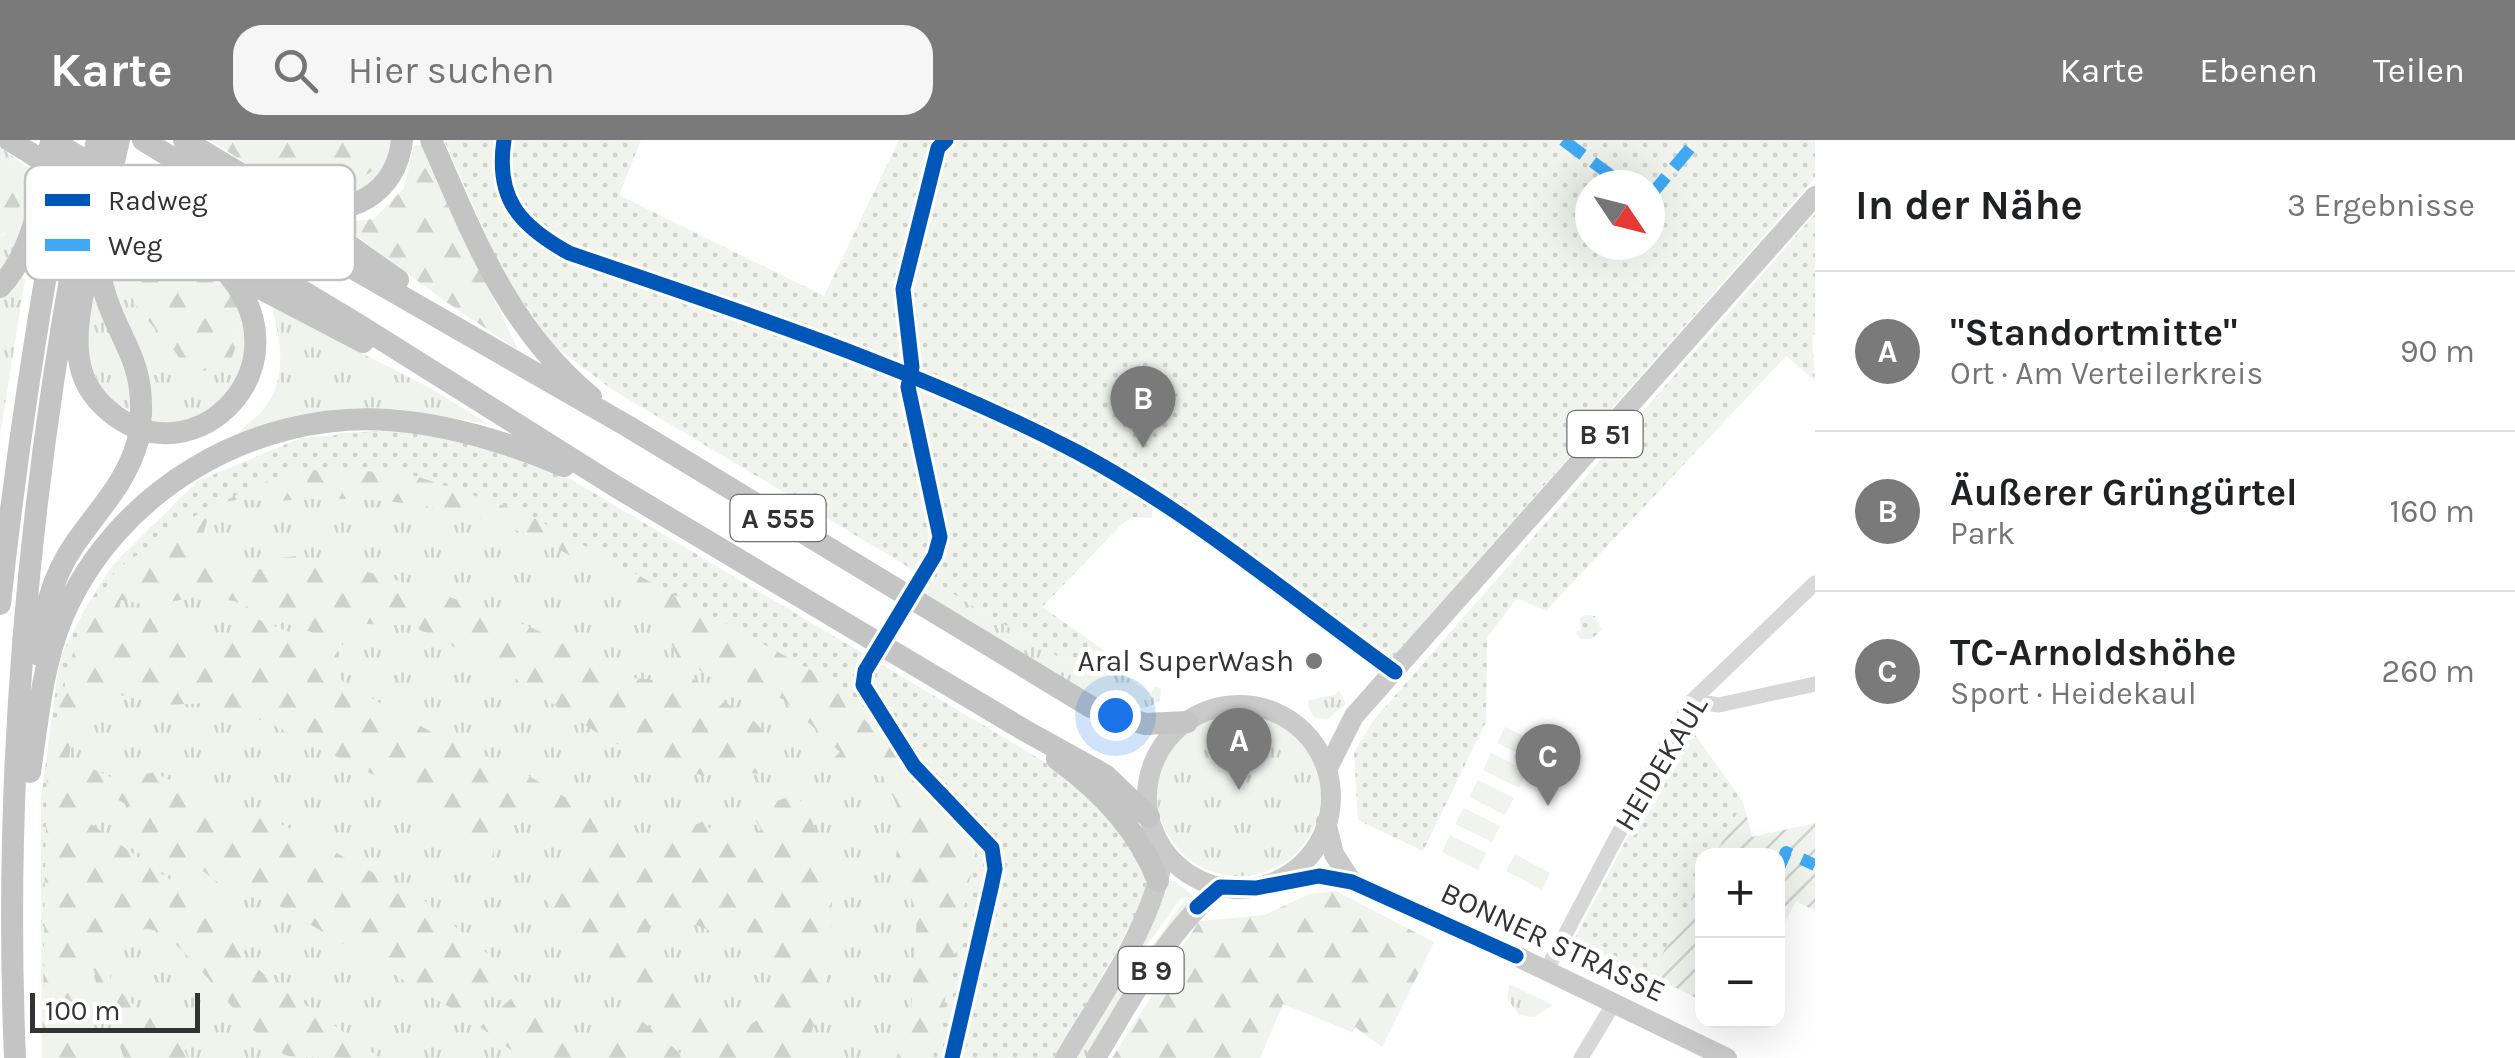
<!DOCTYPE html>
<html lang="de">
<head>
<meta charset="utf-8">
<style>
	:root { --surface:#fff; --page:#f6f6f6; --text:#202124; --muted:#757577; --line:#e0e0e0; --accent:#7a7a7a }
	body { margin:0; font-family:Karla,sans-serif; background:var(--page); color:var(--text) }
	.controls { position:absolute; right:30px; bottom:30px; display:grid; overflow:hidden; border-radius:20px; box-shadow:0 10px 40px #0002 }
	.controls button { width:90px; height:90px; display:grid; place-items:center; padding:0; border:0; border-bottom:2px solid var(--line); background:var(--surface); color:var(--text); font:50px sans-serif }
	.compass { position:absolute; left:1575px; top:30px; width:90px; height:90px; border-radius:50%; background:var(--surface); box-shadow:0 10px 40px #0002; rotate:125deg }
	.scale { position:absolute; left:30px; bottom:25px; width:170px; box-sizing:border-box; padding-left:10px; border:5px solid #333; border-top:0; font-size:28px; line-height:35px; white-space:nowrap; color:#333; -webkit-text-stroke:8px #fff; paint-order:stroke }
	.you { position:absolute; left:1115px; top:575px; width:35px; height:35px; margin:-25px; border:8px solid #fff; border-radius:50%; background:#1a73e8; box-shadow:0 0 0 15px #1a73e833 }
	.badge { display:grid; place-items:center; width:65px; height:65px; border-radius:50%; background:var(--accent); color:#fff; font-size:32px; font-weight:700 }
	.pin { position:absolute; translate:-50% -82px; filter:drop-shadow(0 2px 5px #0008) }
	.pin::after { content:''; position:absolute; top:52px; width:35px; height:30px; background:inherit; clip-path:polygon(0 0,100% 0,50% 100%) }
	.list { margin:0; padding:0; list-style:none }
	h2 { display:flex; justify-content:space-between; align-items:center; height:130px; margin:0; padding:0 40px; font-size:42px }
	h2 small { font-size:32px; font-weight:400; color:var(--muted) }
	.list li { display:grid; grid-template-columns:65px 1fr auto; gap:30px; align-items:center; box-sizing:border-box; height:160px; padding:0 40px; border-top:2px solid var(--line) }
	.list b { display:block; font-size:38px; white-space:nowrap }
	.list p { margin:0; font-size:32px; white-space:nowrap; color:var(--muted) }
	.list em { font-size:32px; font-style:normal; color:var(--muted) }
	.icon { flex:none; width:55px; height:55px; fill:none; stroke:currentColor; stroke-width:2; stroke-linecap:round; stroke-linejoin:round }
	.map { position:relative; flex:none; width:1815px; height:918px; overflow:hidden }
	header { display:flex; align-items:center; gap:60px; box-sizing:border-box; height:140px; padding:0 50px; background:var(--accent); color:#fff }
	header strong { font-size:48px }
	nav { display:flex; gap:55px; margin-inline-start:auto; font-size:35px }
	.search { width:700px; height:90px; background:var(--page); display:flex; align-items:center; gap:25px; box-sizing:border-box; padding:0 35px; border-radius:30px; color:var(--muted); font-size:38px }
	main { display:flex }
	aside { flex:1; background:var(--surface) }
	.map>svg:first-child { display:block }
	.grass { fill:url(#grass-tufts) }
	.forest { fill:url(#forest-firs) }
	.park { fill:url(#park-dots); fill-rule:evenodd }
	.garden { fill:url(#garden-furrows) }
	.pitch { fill:#f0f4ed }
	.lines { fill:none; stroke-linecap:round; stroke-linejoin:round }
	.minor { stroke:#d7d7d7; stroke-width:15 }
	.major { stroke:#cacaca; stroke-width:20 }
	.highway { stroke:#c4c4c4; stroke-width:22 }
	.highway-bridge { stroke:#c4c4c4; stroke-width:22 }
	.quiet { stroke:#3fa9f5; stroke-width:12; stroke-dasharray:25 12; stroke-linecap:butt }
	.cycleway-casing { stroke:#fff; stroke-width:21 }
	.cycleway { stroke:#0057b8; stroke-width:15 }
	.poi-dot { fill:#7a7a7a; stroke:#fff; stroke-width:4 }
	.labels { text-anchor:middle; stroke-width:10; stroke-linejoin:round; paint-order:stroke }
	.shield { fill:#fff; stroke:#707070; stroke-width:2.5 }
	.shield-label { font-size:28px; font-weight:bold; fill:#333 }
	.poi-label { font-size:30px; fill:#333; stroke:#fff; text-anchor:end }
	.street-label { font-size:30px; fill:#333; stroke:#fff }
	.key { fill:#fff; stroke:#c2c2c2; stroke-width:2.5 }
	.key-label { font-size:28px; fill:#333 }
</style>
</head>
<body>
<header>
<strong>Karte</strong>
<div class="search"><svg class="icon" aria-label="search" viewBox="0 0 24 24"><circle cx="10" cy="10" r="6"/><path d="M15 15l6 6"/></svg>Hier suchen</div>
<nav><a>Karte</a><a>Ebenen</a><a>Teilen</a></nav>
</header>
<main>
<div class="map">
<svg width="1815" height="918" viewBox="0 0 1815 918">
	<defs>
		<pattern id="grass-tufts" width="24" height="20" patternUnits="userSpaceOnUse" patternTransform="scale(2.5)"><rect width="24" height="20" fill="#f0f4ed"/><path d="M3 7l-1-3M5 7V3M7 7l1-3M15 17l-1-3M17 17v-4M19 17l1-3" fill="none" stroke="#ced2cc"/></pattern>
		<pattern id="forest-firs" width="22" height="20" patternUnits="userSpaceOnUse" patternTransform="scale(2.5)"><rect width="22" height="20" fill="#f0f4ed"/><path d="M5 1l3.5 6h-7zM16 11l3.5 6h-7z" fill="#ced2cc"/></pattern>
		<pattern id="park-dots" width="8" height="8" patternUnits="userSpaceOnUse" patternTransform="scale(2.5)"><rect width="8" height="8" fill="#f0f4ed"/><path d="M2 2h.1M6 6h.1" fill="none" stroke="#ced2cc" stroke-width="1.8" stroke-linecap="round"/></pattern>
		<pattern id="garden-furrows" width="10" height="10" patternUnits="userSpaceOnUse" patternTransform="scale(2.5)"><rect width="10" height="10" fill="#f0f4ed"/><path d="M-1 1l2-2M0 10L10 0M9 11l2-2" fill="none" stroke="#ced2cc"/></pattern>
	</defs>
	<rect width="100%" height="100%" fill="#fff"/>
	<path class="grass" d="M378,0H394L379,38L350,59L311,60L291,47L309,46L384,8Z
		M0,7L35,33L16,113L0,134V97L5,94L15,25L0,14Z
		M108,81L128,91L121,128L147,180L179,214L236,206L233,193L243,179L249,208L228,257L186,283L146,282L108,138Z
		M22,137L25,139L0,296V154L16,138Z
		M95,146L125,214L135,273L104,257L84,207Z
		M272,167L428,247L489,284L399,269L291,280L235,300C241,286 257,279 266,266C288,235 280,200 272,167Z
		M256,345L485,358L829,540L977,704L933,918H43L78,492L189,379Z
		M918,433L1077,528L1121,533L1150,553L1156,546L1161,549L1160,560C1141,575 1120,567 1099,560L910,445Z
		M1339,550L1346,564L1328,579L1314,578L1308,566L1309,560L1335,555Z
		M1157 654a82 82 0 1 1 164 0a82 82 0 1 1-164 0Z
		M1167,741H1174L1195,757L1181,758L1126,834Z
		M1184,761L1190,764L1089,918H1073L1118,838L1125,840L1131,836Z
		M1509,844L1553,865L1535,877L1519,875L1507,858Z"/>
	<path class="forest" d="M209,0H378L384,8L383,23C359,44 324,53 293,47C275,44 228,11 209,0Z
		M414,5H422L518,210L442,159L339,83L374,79L404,48Z
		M0,14L15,25C26,55 23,75 0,97Z
		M128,91L230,149L243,179L233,193L236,206L231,220L201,232L183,227C178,213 170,205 160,194C125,157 119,140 128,91Z
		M387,291L1032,652L966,918H896L910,890L917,773L896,717L901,675L885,638L856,620L826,626L840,612L783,559L761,553L754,565L676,515C668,489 650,474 630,457C532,374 403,351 278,361C262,362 240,356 225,363C205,372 200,396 205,415L219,425L237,430L263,429L278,418L296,416L380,435L487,469L546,494L623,537L654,540L664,536L670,526L699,542L691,557L713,572L724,562C760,584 768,584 767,628L759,634L725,630L707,636L690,633L671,623L611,602L505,532L410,485L362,484L349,494L343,505L234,461L198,456L152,466L121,460L114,493L140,496L151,472L189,474L187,487L196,495L246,498L257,479L339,512L338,533L343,542L433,593L522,632L608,682L664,701L703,681L719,699L744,706L761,689L756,681C765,665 778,658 796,656L808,669L833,742L829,818L821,864L803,918H711L604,821L534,748L560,735L575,711L623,750L651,783L642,801L646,820L659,839L678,852L707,882L730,890L748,886L772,870L775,842L760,822L727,797L693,784L657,776L621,735L522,659L498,693L491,721L388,642L267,582L210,563L164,565L115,554L94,553L73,588L69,619L118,640L154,632L237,674L277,682L312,700L421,758L500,824L561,885L583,901L607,904L623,890L631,872L682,915L680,918H522L480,887L515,855L499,839L466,877L259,754L247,752L238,757L188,720L172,737L129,706L148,677L101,650L81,677L193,756L229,771L232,796L244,816L269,839L380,918C359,918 304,918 288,916C244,899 183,789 147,789C130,789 121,802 110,813V841L139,870L170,876L188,918H124L93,828L68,832L90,918H42L41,659L60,519L84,471L112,426L198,341L341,293Z
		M1336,751L1434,802L1382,907L1355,887L1352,892L1283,864L1260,918H1112L1199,781L1265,775L1309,754Z"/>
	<path class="park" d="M444,0H641L619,55L824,156L899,0H1815V38L1392,518L1237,408L1227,395L1178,367L1152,370V378L1132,377L1122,384L1042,467L1127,526L1121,533L1077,528L613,250L554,206L504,135ZM1590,45H1650V105H1590Z
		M1815,74V193L1812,196L1815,241L1786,216L1546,471L1517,458L1487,498L1486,582L1423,711L1358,680L1354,612L1373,581Z
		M387,291L431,293L552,328L1053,627L1092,655L1150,732L1138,772L1056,918H933L977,704L829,540L523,372L404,332L303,330L256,345L189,379L117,429L78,492L47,617L42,918L41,659L60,519L84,471L112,426L198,341L301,298Z
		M1585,475L1595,476L1602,490L1591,499H1580L1576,492L1581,490L1580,478Z
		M1688,585L1743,662L1715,715L1702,716V739L1647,843L1572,804L1682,592Z"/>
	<path class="garden" d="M1743,662L1752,697L1815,683V771L1796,761L1778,796V716L1715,715Z
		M1702,739V861L1651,835Z"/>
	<path class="pitch" d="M1505,587L1541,604L1533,621L1497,603Z
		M1491,613L1527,631L1519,648L1483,630Z
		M1478,640L1514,658L1505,675L1469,657Z
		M1464,668L1500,686L1492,702L1455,684Z
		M1450,695L1486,713L1478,730L1442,712Z
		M1515,714L1550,733L1542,750L1506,731Z"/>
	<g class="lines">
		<path class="minor" d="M504,0C495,59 520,86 569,113C740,172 916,228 1077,312C1190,372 1291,457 1395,532
			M1692,561L1719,565L1815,544
			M1546,831L1661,613L1692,561L1815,443
			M1581,918L1614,863"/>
		<path class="major" d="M1147 657a92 92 0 1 1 184 0a92 92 0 1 1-184 0Z
			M1328,628L1354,576L1815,56
			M1326,682L1334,714L1352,742
			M1279,744L1319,736L1352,742L1516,816L1727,918
			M1065,918C1100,858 1145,797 1161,729
			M1096,918C1132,858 1166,793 1220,747"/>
		<path class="highway" d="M9,0L35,16
			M119,0C109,46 90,100 103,147C116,197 143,216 141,273
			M143,0L361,133L629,287L1091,567L1145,584L1187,582
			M184,0L289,63L398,140
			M431,0C474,97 507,187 591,257
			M121,42L357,184L615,346L1024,590L1105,635L1149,677
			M116,64L223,129L363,202
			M300,66C350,78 396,54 402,0
			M88,127C83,156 74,189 79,219C82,240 92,257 109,271C196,344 313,221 223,129
			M0,147C35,110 41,54 50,6
			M0,464C16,314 39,166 67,18
			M39,515C43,475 51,439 74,405C98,370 127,342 138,300
			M1057,619C1100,650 1139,691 1158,741
			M30,632C38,580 42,525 63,476C117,351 252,271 388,280C449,284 507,302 564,326
			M15,918C2,610 33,302 97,0"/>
		<path class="highway-bridge" d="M51,0L121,42
			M35,16L116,64
			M138,300L141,273"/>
		<path class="quiet" d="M1563,0L1624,45
			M1650,56L1697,0
			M1778,730L1786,712L1815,725"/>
		<g class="cycleway-casing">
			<path id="cycleway" d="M504,0C495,59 520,86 569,113C740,172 916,228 1077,312C1190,372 1291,457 1395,532
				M946,0L938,8L903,149L912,227L908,247L940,397L935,415L865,531L863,545L914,626L992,708L995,729L991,748L952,918
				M1197,767L1220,747L1256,748L1319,736L1352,742L1516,816"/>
		</g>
		<use href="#cycleway" class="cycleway"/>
	</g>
	<circle class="poi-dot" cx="1314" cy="521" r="10"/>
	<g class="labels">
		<g class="shield">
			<rect x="1567.5" y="271" width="75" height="46" rx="8"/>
			<rect x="730.5" y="355" width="95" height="46" rx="8"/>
			<rect x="1118.5" y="807" width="65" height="46" rx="8"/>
		</g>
		<g class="shield-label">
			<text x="1605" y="304">B 51</text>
			<text x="778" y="388">A 555</text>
			<text x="1151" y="840">B 9</text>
		</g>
		<g class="poi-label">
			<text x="1294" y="531">Aral SuperWash</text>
		</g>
		<g class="street-label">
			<text transform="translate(1661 623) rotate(-59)" y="10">HEIDEKAUL</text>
			<text transform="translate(1553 802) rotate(25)" y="10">BONNER STRASSE</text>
		</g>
	</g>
	<rect x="25" y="25" width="330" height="115" rx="15" class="key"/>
	<rect x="45" y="54" width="45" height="12" fill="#0057b8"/>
	<rect x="45" y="99" width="45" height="12" fill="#3fa9f5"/>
	<g class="key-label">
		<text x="108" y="70">Radweg</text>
		<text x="108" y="115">Weg</text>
	</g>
</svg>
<div class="controls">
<button>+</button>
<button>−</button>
</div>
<svg class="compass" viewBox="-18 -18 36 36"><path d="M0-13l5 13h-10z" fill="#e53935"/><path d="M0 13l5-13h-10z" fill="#757577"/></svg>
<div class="scale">100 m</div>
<div class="you"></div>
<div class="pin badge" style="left:1239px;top:650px">A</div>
<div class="pin badge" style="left:1143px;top:308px">B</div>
<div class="pin badge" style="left:1548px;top:666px">C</div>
</div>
<aside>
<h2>In der Nähe<small>3 Ergebnisse</small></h2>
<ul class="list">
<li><span class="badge">A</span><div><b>&quot;Standortmitte&quot;</b><p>Ort · Am Verteilerkreis</p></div><em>90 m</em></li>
<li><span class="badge">B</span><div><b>Äußerer Grüngürtel</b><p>Park</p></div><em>160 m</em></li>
<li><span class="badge">C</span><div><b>TC-Arnoldshöhe</b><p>Sport · Heidekaul</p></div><em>260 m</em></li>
</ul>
</aside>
</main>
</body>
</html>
